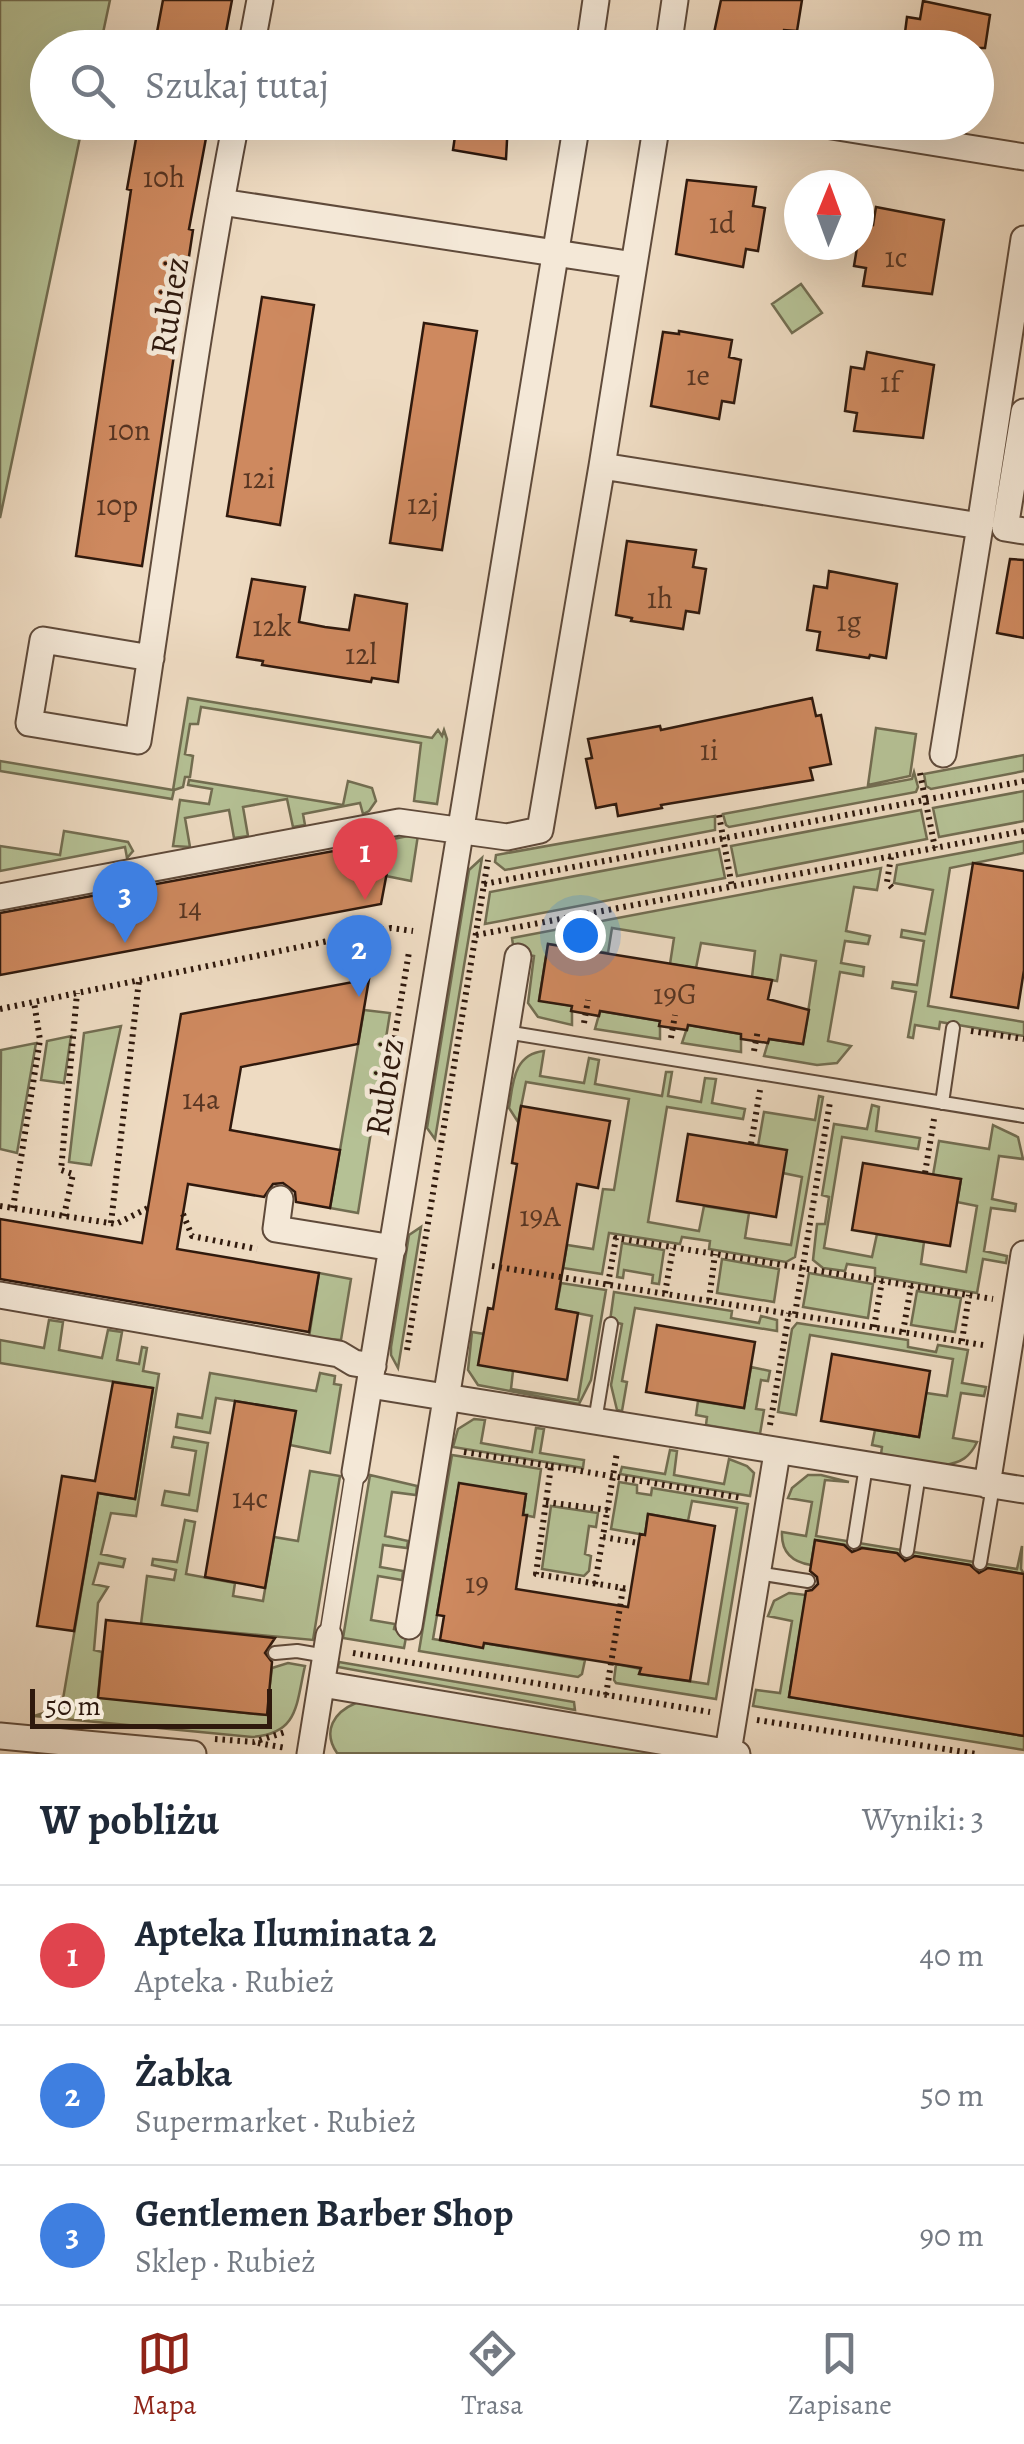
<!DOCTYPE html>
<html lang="pl">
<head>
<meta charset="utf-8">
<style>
	:root { --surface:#fff; --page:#f2f2f3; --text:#1f2937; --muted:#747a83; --line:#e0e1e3; --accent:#8f2418 }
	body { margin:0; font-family:Alegreya,serif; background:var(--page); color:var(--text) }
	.compass { position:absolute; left:784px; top:170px; width:90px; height:90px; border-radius:50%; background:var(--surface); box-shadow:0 10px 40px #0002; rotate:1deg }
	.scale { position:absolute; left:30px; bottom:25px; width:242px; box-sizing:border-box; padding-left:10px; border:5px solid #2f190d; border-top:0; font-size:28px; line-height:35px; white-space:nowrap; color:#2f190d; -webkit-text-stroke:8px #f4e8d7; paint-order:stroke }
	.you { position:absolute; left:580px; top:935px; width:35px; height:35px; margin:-25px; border:8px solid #fff; border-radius:50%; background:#1a73e8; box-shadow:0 0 0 15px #1a73e833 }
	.badge { display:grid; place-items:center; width:65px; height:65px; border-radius:50%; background:var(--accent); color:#fff; font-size:32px; font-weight:700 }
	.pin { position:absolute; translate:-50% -82px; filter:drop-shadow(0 2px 5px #0008) }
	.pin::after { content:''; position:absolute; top:52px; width:35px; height:30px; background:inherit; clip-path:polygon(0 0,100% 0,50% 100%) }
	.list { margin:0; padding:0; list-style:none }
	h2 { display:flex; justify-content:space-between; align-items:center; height:130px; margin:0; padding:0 40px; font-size:42px }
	h2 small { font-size:32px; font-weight:400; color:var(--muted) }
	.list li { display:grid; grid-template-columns:65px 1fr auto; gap:30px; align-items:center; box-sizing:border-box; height:140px; padding:0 40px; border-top:2px solid var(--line) }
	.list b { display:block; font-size:38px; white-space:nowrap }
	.list p { margin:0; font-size:32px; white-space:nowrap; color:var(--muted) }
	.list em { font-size:32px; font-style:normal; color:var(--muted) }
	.icon { flex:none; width:55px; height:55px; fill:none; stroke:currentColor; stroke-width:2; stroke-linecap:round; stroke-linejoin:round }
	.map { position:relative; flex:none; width:1024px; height:1754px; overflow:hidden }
	.search { position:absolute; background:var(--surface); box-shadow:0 10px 40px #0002; left:30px; right:30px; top:30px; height:110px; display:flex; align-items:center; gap:25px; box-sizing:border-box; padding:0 35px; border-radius:55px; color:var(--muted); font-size:38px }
	.sheet { height:550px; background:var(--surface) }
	nav { display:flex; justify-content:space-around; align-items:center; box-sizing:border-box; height:140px; border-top:2px solid var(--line); background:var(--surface); font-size:28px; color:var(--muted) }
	nav a { display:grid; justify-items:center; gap:5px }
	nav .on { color:var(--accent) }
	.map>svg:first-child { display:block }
	.green { fill:#b5c195; stroke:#726d51; stroke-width:2.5 }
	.building { fill:#ce895f; stroke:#2f190d; stroke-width:2.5 }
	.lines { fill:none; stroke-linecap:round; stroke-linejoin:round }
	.service-casing { stroke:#5f4a3a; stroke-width:16 }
	.pedestrian-casing { stroke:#5f4a3a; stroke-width:21 }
	.minor-casing { stroke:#5f4a3a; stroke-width:29 }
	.path { stroke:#2f190d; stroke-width:6; stroke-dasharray:2.5 5; stroke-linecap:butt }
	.service { stroke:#f4e8d7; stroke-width:12 }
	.pedestrian { stroke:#f4e8d7; stroke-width:18 }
	.minor { stroke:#f4e8d7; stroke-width:25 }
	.labels { text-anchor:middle; stroke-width:10; stroke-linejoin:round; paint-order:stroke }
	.number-label { font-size:30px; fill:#573522 }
	.street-label { font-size:35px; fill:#2f190d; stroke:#f4e8d7 }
</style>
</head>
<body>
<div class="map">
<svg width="1024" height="1754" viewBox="0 0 1024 1754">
	<rect width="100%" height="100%" fill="#eedbc2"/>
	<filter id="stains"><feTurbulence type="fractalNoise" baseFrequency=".002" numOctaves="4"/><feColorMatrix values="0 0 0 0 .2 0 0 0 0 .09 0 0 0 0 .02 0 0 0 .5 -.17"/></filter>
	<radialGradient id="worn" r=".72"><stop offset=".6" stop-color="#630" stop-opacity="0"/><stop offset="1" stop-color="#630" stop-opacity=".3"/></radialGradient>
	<path class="green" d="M0,0H110L100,47L48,48V122L83,123L0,518Z
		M801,284L822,313L792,333L772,304Z
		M188,698L432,738L438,730L442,736L444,730L447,739L437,804L414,801L421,743L201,707L198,724H190L185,754L193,756L190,777H185L183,787L174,790L172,799L0,771V761L173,790Z
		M876,728L916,734L910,776L868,785Z
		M1024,755V771L931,789L926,786L924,774Z
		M914,772L918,787L916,792L729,827L726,825L723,814L912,779Z
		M189,780L343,805L348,781L372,788L376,801L369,811L363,814L360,803L303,814L305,825L293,827L287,799L243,807L248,836L234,838L229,810L185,818L190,847L173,846L180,800L209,804L212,789L188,785Z
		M1024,791V821L939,837L933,808Z
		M921,810L927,839L737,876L731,846Z
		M715,816V830L505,870L495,862L496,855Z
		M64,831L128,842L133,851L127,858L125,847L0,871V846L60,855Z
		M413,835H418L411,881L386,876L393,839Z
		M1024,841V853L950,868L928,1006L1024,1022V1036L940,1022L939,1029L915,1025L913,1038L908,1037L916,992L892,988L893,982L917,985L924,941L901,937L902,930L925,934L933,890L894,883L897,865Z
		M719,849L725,878L485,924L490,892Z
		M482,858L435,1139L427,1128L469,870Z
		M881,868L877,890L854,887L846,931L870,936L868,944L845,941L841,963L864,967L863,976L840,972L828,1041L851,1046L837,1063L817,1065L764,1056L769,1039L803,1044L816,961L781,955L777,981L752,977L755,951L701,943L696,968L670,964L674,938L612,928L608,953L548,944L539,1000L572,1006V1025L538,1017L528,1003L534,956L514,952L512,938Z
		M364,1010L390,1013L358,1213L330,1208Z
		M600,1011L660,1021V1039L595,1029Z
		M688,1025L741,1034V1052L682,1043Z
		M121,1026L91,1165L69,1162L84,1033Z
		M71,1036L64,1083L41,1080L47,1041Z
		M36,1043L17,1153L0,1149L1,1050Z
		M544,1051L540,1076L584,1083L589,1058L599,1060L595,1084L662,1096L666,1072H672L668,1096L701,1102L705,1078L716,1079L712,1103L745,1109L743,1119L667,1107L648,1222L699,1231L704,1206L749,1213L745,1238L791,1245L802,1177L783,1173L758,1146L764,1112L815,1120L819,1096L823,1097L795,1257L786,1262L709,1249L710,1241L682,1237L680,1244L609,1233L602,1274L563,1268L567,1245L593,1249L603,1189L614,1190L629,1099L526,1082L518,1122L509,1108C513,1084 513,1054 544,1051Z
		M872,1105L879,1107L876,1131L920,1138L918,1149L842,1137L824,1248L872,1257L877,1234L924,1242L921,1264L966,1272L977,1206L957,1202L961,1179L933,1175L939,1141L989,1149L993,1125L1018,1137L1023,1159L999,1156L992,1199L1016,1204L1015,1211L991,1208L984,1251L1007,1256L1006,1263L983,1259L977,1293L875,1276V1268L847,1264L845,1271L823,1268L813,1260L817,1224H825L829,1197L822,1195L834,1124L867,1129Z
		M421,1227L398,1368L391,1355V1347L409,1235Z
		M622,1243L664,1250L659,1284L652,1283L653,1275L624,1270L623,1278L617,1277Z
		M722,1259L779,1269L774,1302L717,1293Z
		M319,1273L351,1279L341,1340L309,1337Z
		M809,1273L873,1284L868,1318L803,1307Z
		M561,1283L606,1290L591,1380L579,1404L478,1385L468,1370L472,1332L484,1334L513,1371L511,1389L578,1400L592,1316L556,1309Z
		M917,1291L961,1298L955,1332L911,1325Z
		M614,1292L732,1311L731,1318L759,1323L761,1316L777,1320V1331L635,1308L622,1381L627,1382L622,1411L617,1410L611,1385L622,1324L610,1321Z
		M49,1320L63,1322L59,1350L102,1358L108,1330L122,1332L117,1360L139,1364L142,1347L147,1348L143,1371L159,1374L136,1516L111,1513L101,1554L125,1559L123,1567L99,1563L93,1584L108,1587L98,1603L94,1650L102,1652L98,1697L266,1715L272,1668L288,1663L305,1666C296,1704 299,1734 252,1737L34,1716L50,1711L52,1703L63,1699L98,1493L135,1499L153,1388L0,1363V1340L44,1348Z
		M797,1323L908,1340V1347L936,1352L938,1345L968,1350L962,1383L986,1387L984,1396L961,1393L953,1438L977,1442C970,1457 961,1463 944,1465L881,1454L882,1447L872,1445L875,1430L919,1437L926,1393L947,1396L953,1359L810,1335L796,1415L778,1412L792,1329Z
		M751,1367L770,1371L768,1381L761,1380L756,1409L764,1410L760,1434L706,1425L707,1417L696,1415L698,1401L744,1408Z
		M210,1373L316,1391L320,1373L335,1376L334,1384L341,1385L330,1453L290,1445L295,1411L216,1398L210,1433L176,1427L178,1414L202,1418Z
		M474,1419L485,1420L481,1443L532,1452L536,1428L544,1429L540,1453L584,1460L583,1468L453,1447L458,1429Z
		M174,1437L208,1443L197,1511L162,1505L165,1491L189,1495L196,1451L172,1447Z
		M670,1450L677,1451L674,1475L724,1484L729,1459L747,1466L754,1473L750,1496L620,1474L622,1467L665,1474Z
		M452,1455L541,1469L534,1517L523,1515L526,1494L459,1484L433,1639L482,1647L484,1643L585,1660L582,1674L578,1677L419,1651Z
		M310,1471L340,1476L313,1640L141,1624L147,1576L174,1580L176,1570L152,1565L153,1559L177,1562L185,1520L195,1522L186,1574L235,1583L233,1596L263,1601L274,1537L298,1541Z
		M370,1475L417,1486L416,1495L392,1492L385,1536L408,1541L407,1548L383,1545L380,1567L403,1571L402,1580L378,1576L371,1620L395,1624L394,1629L407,1632L404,1648L343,1638Z
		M808,1475H821L849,1482L825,1480L816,1536L1017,1569L1022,1546L1021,1569L1024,1574L815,1540L811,1565C792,1562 781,1552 782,1532L806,1536L812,1502L788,1498L792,1488Z
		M619,1482L637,1485V1493L651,1495L652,1488L748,1504L716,1699L616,1683L614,1680L616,1664L641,1669L640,1674L708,1684L737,1508L692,1501L688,1521L648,1514L645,1535L611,1529Z
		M551,1506L598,1513L596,1527L589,1526L585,1554L591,1556L589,1571L584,1576L542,1569Z
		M789,1593L806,1595L789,1697L1024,1736V1750L753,1706L756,1690L780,1693L792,1621L768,1616L774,1601Z
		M339,1662L574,1702L575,1710L338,1667Z
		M356,1703H368L659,1754L337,1753C322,1731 334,1712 356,1703Z"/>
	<path class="building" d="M163,0H232L223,48H154Z
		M721,0H802L797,31L784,30L781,47L729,39V36L714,33Z
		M923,1L990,15L985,48H903L907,17L920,19Z
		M139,122H209L189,229L193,230L142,566L76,556L131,190L127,189Z
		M457,122H508L506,159L453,150Z
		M687,180L756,187L753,206L765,208L758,251L746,249L743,267L676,254Z
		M876,207L944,220L932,294L863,286L866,268L854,266L861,223L873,225Z
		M262,297L314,305L280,525L227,516Z
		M424,323L477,331L442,550L390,543Z
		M679,331L732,340L729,357L741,360L734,403L722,401L719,419L651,406L663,332L679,334Z
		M867,352L934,365L923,438L854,431L857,413L845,411L851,367L864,369Z
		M627,541L696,550L693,567L706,569L699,613L686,611L683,629L631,621L632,618L616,615Z
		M1010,559L1024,560V638L997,633Z
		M829,571L897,584L886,658L870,655L869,658L817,650L820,632L807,630L814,586L827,588Z
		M252,579L305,587L299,622L325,627L349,630L355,595L407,604L398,682L372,678L371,682L262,665L263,661L237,657Z
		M812,698L816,716L821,715L831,764L810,768L813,780L661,805L662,808L618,816L616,804L596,808L586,759L592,758L588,739L660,726L661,730Z
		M393,840L381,904L0,975V913Z
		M973,863L1024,871V970L1018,1008L951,997Z
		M548,944L772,980L768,999L809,1010L803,1044L769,1039L768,1043L741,1039V1034L688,1025L687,1030L659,1026L660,1021L600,1011L599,1016L571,1011L572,1006L539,1001Z
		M369,979L358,1044L241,1067L230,1130L340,1150L330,1208L296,1202L295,1192L283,1183L273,1184L264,1197L188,1184L177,1249L319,1273L309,1332L0,1279V1219L142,1243L181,1014Z
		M521,1106L610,1121L598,1188L577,1184L563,1268L556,1309L578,1313L567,1380L478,1365L488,1308L493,1309L517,1164L512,1163Z
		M688,1134L787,1150L776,1217L677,1201Z
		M863,1163L961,1179L950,1246L852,1230Z
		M657,1325L755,1342L744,1408L646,1392Z
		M832,1354L930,1371L919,1437L821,1421Z
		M113,1382L153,1388L135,1499L98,1493L74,1631L37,1626L62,1476L95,1481Z
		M235,1401L296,1411L265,1588L205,1577Z
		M459,1483L526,1494L523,1515H527L516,1589L628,1607L640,1534L645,1535L648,1514L715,1526L690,1681L639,1674L641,1668L484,1643L483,1648L440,1640L444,1616L437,1615Z
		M815,1540L844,1545L852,1552L862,1548L897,1553L905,1561L915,1556L970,1565L979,1573L988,1568L1024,1574V1736L789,1697L806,1591L812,1590L818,1584L817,1577L810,1571Z
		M106,1620L275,1638L265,1653L272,1662L267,1715L98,1698Z"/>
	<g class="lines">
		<g class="service-casing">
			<path id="service" d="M506,1032L1024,1116
				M942,1103L953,1028
				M595,1421L611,1324
				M854,1542L866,1466
				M907,1551L919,1474
				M980,1563L993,1486
				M757,1573L808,1581
				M275,1653L297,1651L326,1656"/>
		</g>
		<g class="pedestrian-casing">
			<path id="pedestrian" d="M329,1636L355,1472"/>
		</g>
		<g class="minor-casing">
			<path id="minor" d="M251,48L260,0
				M589,48L596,0
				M668,48L675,0
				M807,122L1024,157
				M221,202L634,265L602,466
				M634,265L657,122
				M1024,412L1005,528L1024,531
				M980,526L1024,239
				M151,658L43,640L29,723L138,741C170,535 196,327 236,122
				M0,897L399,822L507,837L540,830L602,466L980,526L943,754
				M280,1199L276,1229L393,1248
				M0,1295L339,1354L354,1363L373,1366
				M370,1385L1024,1490
				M355,1472L577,122
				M987,1485L1024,1254
				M409,1626L518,957
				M322,1684L737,1754
				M0,1736L193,1754
				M728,1752L777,1453
				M310,1754L329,1636"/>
		</g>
		<path class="path" d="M920,773L935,848
			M719,815L732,887
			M891,857L887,882L894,890
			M484,884L1024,781
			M476,935L1024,831
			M0,1009L391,928L413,931
			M584,1023L588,1000
			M971,1031L1024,1039
			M671,1038L675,1015
			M754,1051L758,1030
			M382,1112L409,952
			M751,1144L760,1090
			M925,1173L934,1119
			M0,1206L116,1224L148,1208
			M13,1208L40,1040L34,1002
			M183,1214L192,1236L257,1249
			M64,1216L73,1174L61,1170L77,993
			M111,1223L139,980
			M492,1266L983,1345
			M608,1284L616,1238L993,1299
			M665,1293L673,1248
			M709,1300L715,1254
			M795,1314L830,1102
			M874,1327L882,1281
			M903,1332L911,1286
			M962,1341L969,1295
			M407,1350L488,860
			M770,1425L789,1313
			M464,1452L551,1466L536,1574L629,1589
			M551,1466L742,1498
			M546,1502L608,1510
			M603,1537L638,1543
			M595,1584L617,1452
			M353,1653L710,1712
			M606,1695L623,1588
			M757,1720L977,1754
			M215,1739L254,1742L285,1732
			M258,1743L286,1748"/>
		<use href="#service" class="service"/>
		<use href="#pedestrian" class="pedestrian"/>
		<use href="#minor" class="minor"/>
	</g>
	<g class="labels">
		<g class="number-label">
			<text x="164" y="187">10h</text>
			<text x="722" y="233">1d</text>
			<text x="896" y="267">1c</text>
			<text x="698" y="385">1e</text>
			<text x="890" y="392">1f</text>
			<text x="129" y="440">10n</text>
			<text x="259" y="488">12i</text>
			<text x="423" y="514">12j</text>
			<text x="117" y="515">10p</text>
			<text x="660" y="608">1h</text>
			<text x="849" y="631">1g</text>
			<text x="272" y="636">12k</text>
			<text x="361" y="664">12l</text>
			<text x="709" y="760">1i</text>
			<text x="190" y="918">14</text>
			<text x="675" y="1004">19G</text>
			<text x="201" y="1109">14a</text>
			<text x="540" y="1226">19A</text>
			<text x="250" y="1508">14c</text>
			<text x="477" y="1593">19</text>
		</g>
		<g class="street-label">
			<text transform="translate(169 306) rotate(-81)" y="12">Rubież</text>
			<text transform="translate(384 1087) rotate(-81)" y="12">Rubież</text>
		</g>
	</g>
	<rect width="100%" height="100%" filter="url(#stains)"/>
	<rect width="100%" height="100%" fill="url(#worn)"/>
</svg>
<svg class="compass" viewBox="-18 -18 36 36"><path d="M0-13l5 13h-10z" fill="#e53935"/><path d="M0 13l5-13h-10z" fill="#747a83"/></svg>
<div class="scale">50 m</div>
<div class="you"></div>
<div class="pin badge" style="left:365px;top:900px;background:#e0444e">1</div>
<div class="pin badge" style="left:359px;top:997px;background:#3f7fe0">2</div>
<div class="pin badge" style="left:125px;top:943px;background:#3f7fe0">3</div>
<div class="search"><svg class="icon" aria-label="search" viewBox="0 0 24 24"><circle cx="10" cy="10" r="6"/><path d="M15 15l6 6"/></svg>Szukaj tutaj</div>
</div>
<section class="sheet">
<h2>W pobliżu<small>Wyniki: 3</small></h2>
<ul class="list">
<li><span class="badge" style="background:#e0444e">1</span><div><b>Apteka Iluminata 2</b><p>Apteka · Rubież</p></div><em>40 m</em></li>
<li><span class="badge" style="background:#3f7fe0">2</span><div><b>Żabka</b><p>Supermarket · Rubież</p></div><em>50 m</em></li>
<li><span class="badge" style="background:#3f7fe0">3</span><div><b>Gentlemen Barber Shop</b><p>Sklep · Rubież</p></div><em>90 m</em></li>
</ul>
</section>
<nav>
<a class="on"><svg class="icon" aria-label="map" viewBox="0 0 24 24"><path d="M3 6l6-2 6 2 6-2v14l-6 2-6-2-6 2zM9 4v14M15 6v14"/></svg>Mapa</a>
<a><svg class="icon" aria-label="directions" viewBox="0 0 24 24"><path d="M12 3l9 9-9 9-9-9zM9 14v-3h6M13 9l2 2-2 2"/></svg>Trasa</a>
<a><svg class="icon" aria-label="saved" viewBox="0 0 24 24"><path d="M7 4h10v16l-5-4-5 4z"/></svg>Zapisane</a>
</nav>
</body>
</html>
